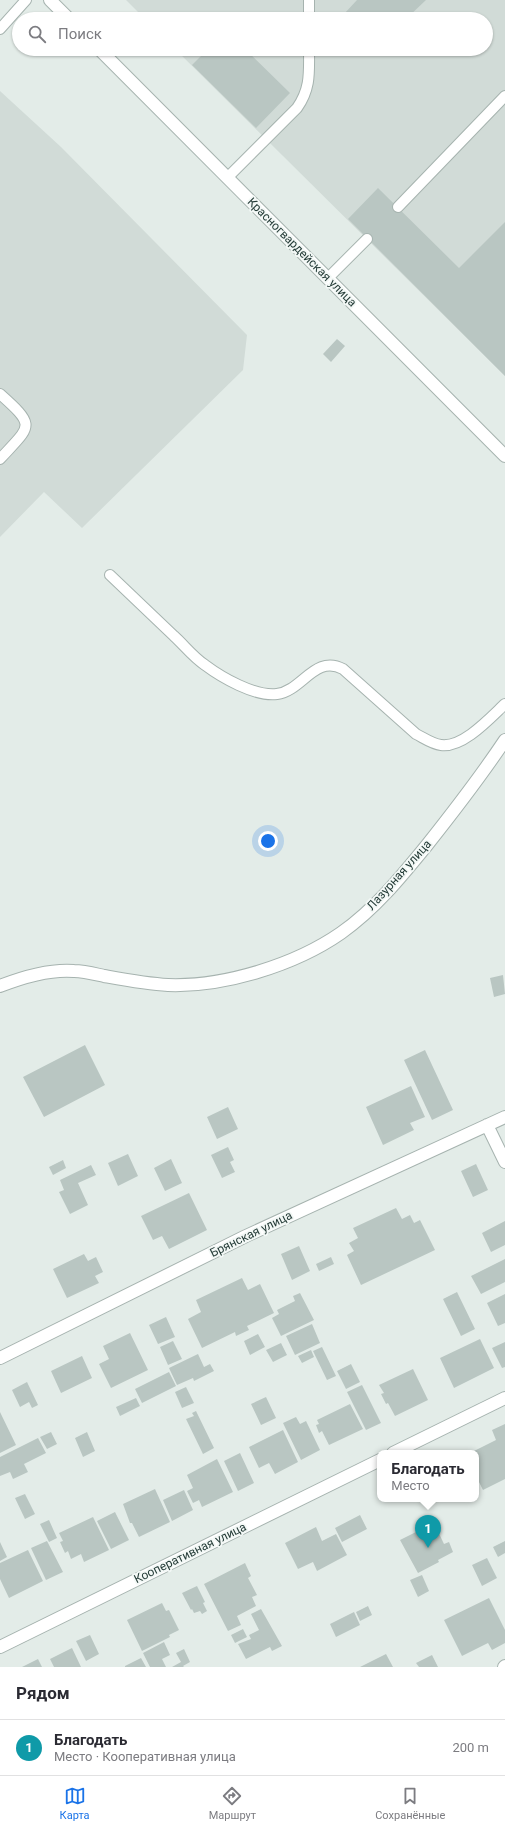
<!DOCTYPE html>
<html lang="ru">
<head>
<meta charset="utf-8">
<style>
	:root { --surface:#fff; --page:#f2f2f3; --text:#2b2b33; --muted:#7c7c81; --line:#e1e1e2; --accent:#1a73e8 }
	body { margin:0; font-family:Roboto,sans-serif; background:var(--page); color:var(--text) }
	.you { position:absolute; left:268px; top:841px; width:14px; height:14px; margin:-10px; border:3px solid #fff; border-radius:50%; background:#1a73e8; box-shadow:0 0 0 6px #1a73e833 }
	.badge { display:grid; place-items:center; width:26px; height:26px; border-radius:50%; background:var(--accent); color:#fff; font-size:13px; font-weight:700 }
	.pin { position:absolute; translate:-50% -33px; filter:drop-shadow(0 1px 2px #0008) }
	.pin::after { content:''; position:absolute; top:21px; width:14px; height:12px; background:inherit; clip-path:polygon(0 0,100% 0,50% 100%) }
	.popup { position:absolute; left:377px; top:1450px; width:102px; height:52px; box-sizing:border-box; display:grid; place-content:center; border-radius:8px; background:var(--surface); filter:drop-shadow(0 1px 3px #0005); font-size:13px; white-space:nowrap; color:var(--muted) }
	.popup b { font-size:15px; color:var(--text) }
	.popup::after { content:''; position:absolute; left:50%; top:100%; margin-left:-8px; border:8px solid transparent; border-top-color:var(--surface) }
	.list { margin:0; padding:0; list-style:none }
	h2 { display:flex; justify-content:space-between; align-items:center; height:52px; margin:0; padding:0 16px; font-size:17px }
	h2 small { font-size:13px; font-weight:400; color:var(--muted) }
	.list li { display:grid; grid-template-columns:26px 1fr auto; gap:12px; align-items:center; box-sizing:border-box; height:56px; padding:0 16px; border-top:1px solid var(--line) }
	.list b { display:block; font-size:15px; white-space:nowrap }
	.list p { margin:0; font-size:13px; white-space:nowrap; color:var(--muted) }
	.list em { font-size:13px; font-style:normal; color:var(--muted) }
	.icon { flex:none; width:22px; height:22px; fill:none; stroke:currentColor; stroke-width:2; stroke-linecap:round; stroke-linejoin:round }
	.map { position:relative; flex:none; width:505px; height:1667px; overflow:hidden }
	.search { position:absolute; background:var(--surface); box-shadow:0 1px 3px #0004; left:12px; right:12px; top:12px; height:44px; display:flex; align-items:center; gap:10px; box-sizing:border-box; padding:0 14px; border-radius:22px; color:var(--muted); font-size:15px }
	.sheet { height:108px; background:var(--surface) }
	nav { display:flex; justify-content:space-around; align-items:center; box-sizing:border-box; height:56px; border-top:1px solid var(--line); background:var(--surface); font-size:11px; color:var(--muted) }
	nav a { display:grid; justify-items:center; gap:2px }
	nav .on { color:var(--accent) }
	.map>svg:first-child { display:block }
	.built { fill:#d1dbd7 }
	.building { fill:#b9c6c2 }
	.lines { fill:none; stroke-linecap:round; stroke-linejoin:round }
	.service-casing { stroke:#a6b3af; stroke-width:12 }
	.minor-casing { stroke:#a6b3af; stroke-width:14 }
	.tertiary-casing { stroke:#a6b3af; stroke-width:14 }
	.service { stroke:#fff; stroke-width:10 }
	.minor { stroke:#fff; stroke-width:12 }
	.tertiary { stroke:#fff; stroke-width:12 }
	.labels { text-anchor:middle; stroke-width:3.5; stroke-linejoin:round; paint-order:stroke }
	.street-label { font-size:12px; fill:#243b37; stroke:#f3f8f6 }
</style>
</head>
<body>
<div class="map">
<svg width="505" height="1667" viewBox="0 0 505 1667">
	<rect width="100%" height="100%" fill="#e3ece8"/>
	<path class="built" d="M126,0H505V376L175,49H486V19H145Z
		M0,91L61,147L247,335L243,370L82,528L44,492L0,537Z"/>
	<path class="building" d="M357,0H426L406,19H349L344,14Z
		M208,49H245L290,93L256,128L192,65Z
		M378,188L459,268L505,222V376L348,219Z
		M337,339L345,346L331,362L323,354Z
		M503,975L505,994L494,997L490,978Z
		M85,1045L105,1085L44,1117L23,1077Z
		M425,1050L453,1110L432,1120L404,1060Z
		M411,1086L425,1117L410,1123L414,1130L383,1145L366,1107Z
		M228,1107L238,1129L217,1139L207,1117Z
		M228,1147L234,1160L230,1162L235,1172L222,1178L211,1155Z
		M128,1154L138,1176L118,1186L108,1163Z
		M171,1159L182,1183L165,1191L154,1168Z
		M63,1160L66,1168L53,1175L49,1167Z
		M476,1164L488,1190L473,1197L461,1171Z
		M91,1165L96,1175L78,1183L88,1205L70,1214L59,1192L64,1190L60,1180Z
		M189,1193L207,1230L169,1249L162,1236L153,1240L141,1216Z
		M396,1208L402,1219L410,1215L414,1223L420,1220L435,1250L361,1285L347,1255L354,1251L349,1243L358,1238L353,1228Z
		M505,1221V1245L491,1252L482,1233Z
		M299,1246L310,1271L292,1280L281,1254Z
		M84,1254L88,1261L96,1257L103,1272L95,1276L99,1283L67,1298L53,1269Z
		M331,1257L334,1264L319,1271L316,1264Z
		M505,1259V1282L481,1294L471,1276Z
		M242,1278L248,1290L260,1284L274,1313L247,1326L249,1330L236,1336L235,1332L202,1348L188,1319L201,1312L196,1300Z
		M457,1292L475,1329L461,1336L443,1299Z
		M300,1293L314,1320L281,1336L272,1318L279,1314L277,1310L295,1301L293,1296Z
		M505,1294V1323L498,1326L487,1303Z
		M166,1317L175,1337L158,1344L149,1325Z
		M312,1324L320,1343L295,1355L286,1336Z
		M130,1333L148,1370L111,1388L99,1364L109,1359L103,1346Z
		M258,1334L265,1347L250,1355L244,1341Z
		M480,1339L494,1368L454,1388L440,1358Z
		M173,1341L182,1359L168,1365L160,1347Z
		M505,1342V1367L502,1368L492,1348Z
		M281,1343L287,1355L273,1362L266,1350Z
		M322,1347L336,1376L327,1380L313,1351Z
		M311,1350L314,1357L302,1363L298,1356Z
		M198,1354L204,1367L210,1364L214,1371L194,1381L193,1378L177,1385L169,1368Z
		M82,1356L92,1378L61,1393L51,1371Z
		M351,1364L360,1382L346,1389L337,1371Z
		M413,1369L428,1400L395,1416L388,1403L386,1404L381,1394L384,1393L379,1385Z
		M169,1372L176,1386L142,1403L135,1389Z
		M27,1382L38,1405L32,1408L29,1402L20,1407L12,1390Z
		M362,1385L381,1423L366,1430L347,1392Z
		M186,1387L194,1403L182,1408L175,1392Z
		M266,1397L276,1418L261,1425L251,1404Z
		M136,1398L140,1406L120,1416L116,1407Z
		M350,1404L363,1429L329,1445L322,1431L319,1433L316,1425L319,1424L317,1420Z
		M196,1411L214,1448L203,1454L186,1419L194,1416L192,1413Z
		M0,1412L16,1445L0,1453Z
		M296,1417L300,1424L306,1421L320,1450L301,1460L283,1423Z
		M505,1424V1479L483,1490L476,1476V1453H470L496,1440L492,1430Z
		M283,1430L298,1462L275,1474L269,1463L259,1468L249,1447Z
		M51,1432L57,1444L47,1449L40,1437Z
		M87,1432L95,1451L83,1457L75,1438Z
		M38,1438L46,1453L24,1464L28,1472L13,1479L10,1472L0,1476V1457Z
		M240,1453L254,1483L238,1491L224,1461Z
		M217,1459L233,1492L202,1507L199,1500L193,1503L187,1491L193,1488L187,1475Z
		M155,1489L170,1522L139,1537L132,1523H130L123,1504Z
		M184,1490L193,1510L172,1521L163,1500Z
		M25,1494L35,1514L25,1519L15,1498Z
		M115,1512L129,1540L111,1549L97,1521Z
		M360,1515L367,1529L342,1542L335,1528Z
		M93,1517L109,1550L84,1562L81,1554L71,1559L68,1551L65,1553L60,1542L63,1541L59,1533Z
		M49,1520L57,1538L49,1542L40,1524Z
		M434,1523L444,1544L449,1542L453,1552L438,1560L439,1562L418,1573L400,1540Z
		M316,1527L322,1541L336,1534L347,1555L317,1571L313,1562L298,1569L285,1543Z
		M47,1541L63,1572L46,1580L31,1548Z
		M505,1541V1553L498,1557L493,1547Z
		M0,1542L7,1557L0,1561Z
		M28,1550L43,1581L9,1598L0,1579V1563Z
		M487,1558L497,1578L482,1586L472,1565Z
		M245,1563L251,1576L248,1578L257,1595L252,1597L256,1606L237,1616L241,1625L228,1631L204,1584Z
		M422,1575L429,1591L418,1597L410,1580Z
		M197,1586L205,1602L203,1603L207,1611L202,1614L200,1611L194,1613L192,1609L191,1610L182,1593Z
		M489,1598L505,1630V1643L492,1650L488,1643L462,1656L444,1620Z
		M162,1603L166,1611L169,1610L179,1630L169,1635L170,1637L142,1651L127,1620Z
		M368,1606L372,1615L360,1621L356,1612Z
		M261,1609L282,1646L272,1651L270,1647L246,1659L238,1644L251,1639L249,1635L259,1630L251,1614Z
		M354,1612L360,1625L336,1637L330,1624Z
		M243,1629L247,1637L235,1643L231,1635Z
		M90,1635L99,1654L86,1661L76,1641Z
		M164,1642L170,1655L162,1659L166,1667H150L143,1653Z
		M72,1648L81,1667H54L50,1659Z
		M184,1649L190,1662L183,1666L184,1667H172L181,1662L176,1653Z
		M386,1654L393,1667H360Z
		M432,1655L438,1667H419L416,1663Z
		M141,1658L146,1667H125V1666Z
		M38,1659L42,1667H22Z"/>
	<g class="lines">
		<g class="service-casing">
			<path id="service" d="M309,0V19
				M0,29L26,0
				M227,178L297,108C311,88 309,72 309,49
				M398,207L505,96
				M328,278L367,239
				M0,394C37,427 31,425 0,459
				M110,575C131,595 152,615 174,636C184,645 193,657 205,665C221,677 255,697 277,694C302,691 315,654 343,669L416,734C424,738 432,744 441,745C463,748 490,718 505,704"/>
		</g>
		<g class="minor-casing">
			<path id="minor" d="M0,986C23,977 49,969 74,971C84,971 95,974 104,976C126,980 147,984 168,985C224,987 295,965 341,933C375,909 401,877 427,845C454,811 481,776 505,740
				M487,1125L505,1162
				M0,1358L246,1236L505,1117
				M393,1453L505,1398
				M0,1647L380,1460
				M504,1667L505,1666"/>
		</g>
		<g class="tertiary-casing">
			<path id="tertiary" d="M50,0L69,19
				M99,49L505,456"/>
		</g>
		<use href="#service" class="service"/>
		<use href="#minor" class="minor"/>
		<use href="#tertiary" class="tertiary"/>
	</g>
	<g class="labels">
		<g class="street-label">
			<text transform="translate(302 252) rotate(45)" y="4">Красногвардейская улица</text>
			<text transform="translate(399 875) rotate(-48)" y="4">Лазурная улица</text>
			<text transform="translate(251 1234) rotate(-26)" y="4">Брянская улица</text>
			<text transform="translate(190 1553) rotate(-26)" y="4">Кооперативная улица</text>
		</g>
	</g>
</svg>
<div class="you"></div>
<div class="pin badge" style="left:428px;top:1548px;background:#0f9aa8">1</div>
<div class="popup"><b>Благодать</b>Место</div>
<div class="search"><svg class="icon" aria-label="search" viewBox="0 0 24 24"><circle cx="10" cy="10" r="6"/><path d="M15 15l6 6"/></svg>Поиск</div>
</div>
<section class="sheet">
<h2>Рядом<small></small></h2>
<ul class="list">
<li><span class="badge" style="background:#0f9aa8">1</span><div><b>Благодать</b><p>Место · Кооперативная улица</p></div><em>200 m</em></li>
</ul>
</section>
<nav>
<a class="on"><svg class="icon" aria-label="map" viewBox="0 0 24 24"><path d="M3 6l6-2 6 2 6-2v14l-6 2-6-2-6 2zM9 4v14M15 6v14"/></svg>Карта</a>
<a><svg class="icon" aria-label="directions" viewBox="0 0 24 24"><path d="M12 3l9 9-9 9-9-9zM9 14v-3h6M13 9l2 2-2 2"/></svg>Маршрут</a>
<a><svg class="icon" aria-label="saved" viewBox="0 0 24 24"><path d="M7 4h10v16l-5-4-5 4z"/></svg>Сохранённые</a>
</nav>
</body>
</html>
